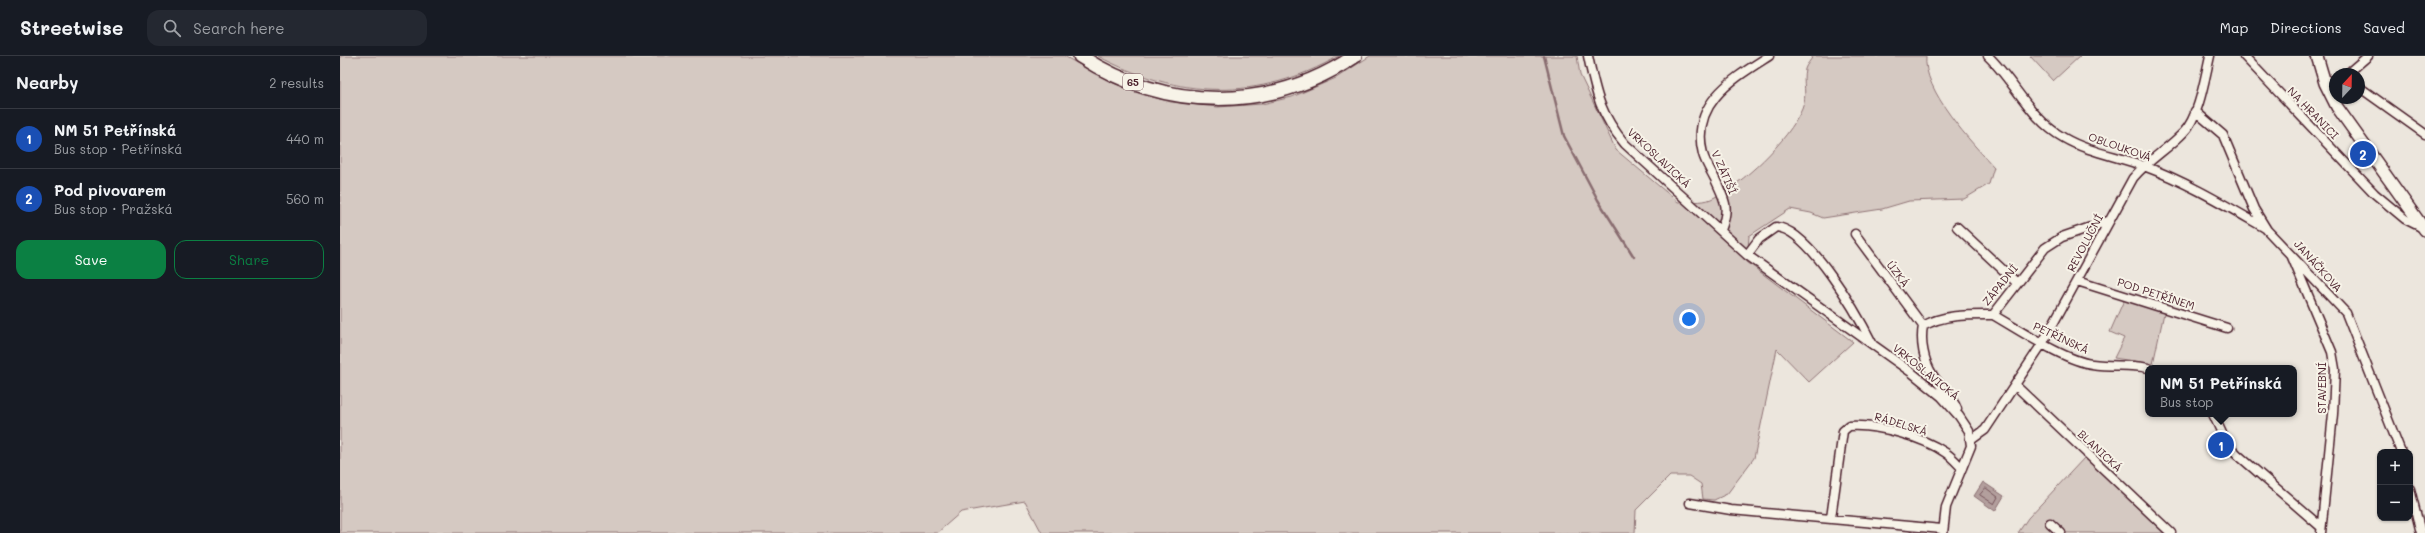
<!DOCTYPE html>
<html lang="en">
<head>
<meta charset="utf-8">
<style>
	:root { --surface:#171b24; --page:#242831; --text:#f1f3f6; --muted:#9ea1a6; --line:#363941; --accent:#0b8043 }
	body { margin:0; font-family:Mali,sans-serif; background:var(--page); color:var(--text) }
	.controls { position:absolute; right:12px; bottom:12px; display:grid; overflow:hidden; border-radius:8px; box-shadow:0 1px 3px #0004 }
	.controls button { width:36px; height:36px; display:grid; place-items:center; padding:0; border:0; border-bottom:1px solid var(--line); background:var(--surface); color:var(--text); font:20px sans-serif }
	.compass { position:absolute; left:1989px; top:12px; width:36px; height:36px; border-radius:50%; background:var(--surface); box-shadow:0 1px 3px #0004; rotate:22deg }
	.you { position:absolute; left:1349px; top:263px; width:14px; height:14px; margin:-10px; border:3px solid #fff; border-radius:50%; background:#1a73e8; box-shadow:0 0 0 6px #1a73e833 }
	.badge { display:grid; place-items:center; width:26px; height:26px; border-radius:50%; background:var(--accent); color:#fff; font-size:13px; font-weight:700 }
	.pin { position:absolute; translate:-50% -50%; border:2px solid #fff; box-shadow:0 1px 4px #0006 }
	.popup { position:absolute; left:1805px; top:309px; width:152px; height:52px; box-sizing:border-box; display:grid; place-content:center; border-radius:8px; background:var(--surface); filter:drop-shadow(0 1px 3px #0005); font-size:13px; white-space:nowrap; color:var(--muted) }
	.popup b { font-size:15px; color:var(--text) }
	.popup::after { content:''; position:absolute; left:50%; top:100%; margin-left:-8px; border:8px solid transparent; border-top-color:var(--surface) }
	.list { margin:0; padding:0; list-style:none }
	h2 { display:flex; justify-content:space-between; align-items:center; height:52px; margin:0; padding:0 16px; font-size:17px }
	h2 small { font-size:13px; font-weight:400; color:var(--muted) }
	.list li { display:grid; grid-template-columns:26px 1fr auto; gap:12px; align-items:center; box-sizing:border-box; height:60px; padding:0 16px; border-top:1px solid var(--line) }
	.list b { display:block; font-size:15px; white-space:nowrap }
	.list p { margin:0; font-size:13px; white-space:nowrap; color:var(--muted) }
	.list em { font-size:13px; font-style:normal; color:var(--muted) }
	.actions { display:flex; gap:8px; padding:12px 16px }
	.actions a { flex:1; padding:9px 0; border:1px solid var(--accent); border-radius:12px; text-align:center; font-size:14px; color:var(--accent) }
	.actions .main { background:var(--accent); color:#fff }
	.icon { flex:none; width:22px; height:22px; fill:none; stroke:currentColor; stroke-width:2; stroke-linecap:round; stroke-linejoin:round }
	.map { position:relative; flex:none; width:2085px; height:477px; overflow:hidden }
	header { display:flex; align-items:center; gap:24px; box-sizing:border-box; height:56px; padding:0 20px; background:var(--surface); border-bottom:1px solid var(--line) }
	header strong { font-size:19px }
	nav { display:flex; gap:22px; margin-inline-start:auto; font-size:14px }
	.search { width:280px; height:36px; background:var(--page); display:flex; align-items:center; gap:10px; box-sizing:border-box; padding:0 14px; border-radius:12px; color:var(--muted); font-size:15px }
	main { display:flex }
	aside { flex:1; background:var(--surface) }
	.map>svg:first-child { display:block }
	.green { fill:#d5c9c2; stroke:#907476 }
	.water { fill:#b39f9d; stroke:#896c6f }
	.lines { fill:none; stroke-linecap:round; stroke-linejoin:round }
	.shore { stroke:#745259; stroke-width:1 }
	.stream { stroke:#896c6f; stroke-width:2.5 }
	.minor-casing { stroke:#4a1f2b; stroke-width:11 }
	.secondary-casing { stroke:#4a1f2b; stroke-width:14 }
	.primary-casing { stroke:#4a1f2b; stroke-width:16 }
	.minor { stroke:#f7f3e8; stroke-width:8 }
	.secondary { stroke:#f7f3e8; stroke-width:11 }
	.primary { stroke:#f7f3e8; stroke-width:13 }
	.labels { text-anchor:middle; stroke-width:4; stroke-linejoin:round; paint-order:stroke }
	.shield { fill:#f7f3e8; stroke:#7e5f64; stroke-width:1 }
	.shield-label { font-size:10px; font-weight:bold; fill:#4a1f2b }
	.street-label { font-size:11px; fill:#4a1f2b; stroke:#f7f3e8 }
</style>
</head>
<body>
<header>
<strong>Streetwise</strong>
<div class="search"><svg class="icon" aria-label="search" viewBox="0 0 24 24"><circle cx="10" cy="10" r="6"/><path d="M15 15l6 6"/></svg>Search here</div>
<nav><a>Map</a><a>Directions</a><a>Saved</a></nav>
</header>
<main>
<aside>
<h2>Nearby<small>2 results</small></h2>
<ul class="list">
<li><span class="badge" style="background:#1a4fb4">1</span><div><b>NM 51 Petřínská</b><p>Bus stop · Petřínská</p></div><em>440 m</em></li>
<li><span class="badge" style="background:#1a4fb4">2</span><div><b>Pod pivovarem</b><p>Bus stop · Pražská</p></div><em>560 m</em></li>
</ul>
<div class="actions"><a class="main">Save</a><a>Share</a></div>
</aside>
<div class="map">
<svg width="2085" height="477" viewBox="0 0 2085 477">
	<rect width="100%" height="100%" fill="#ece6dd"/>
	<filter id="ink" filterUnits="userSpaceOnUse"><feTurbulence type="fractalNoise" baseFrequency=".025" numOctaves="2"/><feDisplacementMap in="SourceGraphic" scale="8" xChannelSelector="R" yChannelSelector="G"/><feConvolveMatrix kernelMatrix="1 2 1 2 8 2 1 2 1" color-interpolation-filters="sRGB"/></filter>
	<g filter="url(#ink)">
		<path class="green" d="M0,0H724L769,25L795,36L831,46L878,51L922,48L952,41L996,22L1030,0H1237L1240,19L1276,94L1338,146C1348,145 1362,147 1371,143C1402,129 1449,84 1462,53C1468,39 1462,26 1465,13C1466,9 1471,4 1473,0H1586C1582,34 1632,87 1654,111L1649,128L1624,143L1569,145L1542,153L1483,162L1471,157L1450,153L1409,180L1407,206L1513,286L1469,326L1437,293L1414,402L1387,438L1374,444L1363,443L1361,428L1349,420H1330L1296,454L1295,477H702L685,445L621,456L597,477H0Z
			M758,0H999C919,46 838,43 758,0Z
			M1690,0H1740L1713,25Z
			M1784,244L1824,257L1813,308L1774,302L1784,282L1770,276Z
			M1745,401L1824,477H1678L1688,462Z"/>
		<path class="water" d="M1643,426L1664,440L1655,455L1634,440Z"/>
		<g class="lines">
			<path class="shore" d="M1646,432L1658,441L1654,448L1640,439Z"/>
			<path class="stream" d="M1204,0L1224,80L1258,144L1294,201"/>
			<g class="minor-casing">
				<path id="minor" d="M1248,0C1256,38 1260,58 1285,88L1407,199L1571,316L1602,341L1619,360L1629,375L1631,390L1606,451L1603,477
					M1648,0C1675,26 1690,63 1724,82C1748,96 1777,100 1804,110C1847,126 1885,149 1925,172
					M1904,0L2035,138L2065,163L2083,172
					M2007,18L2028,0
					M1985,27L1995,25
					M2019,31L2085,78
					M1855,55L1883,79L1914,153L1927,174L2006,257L2061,396
					M1617,171L1677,227
					M1381,174C1390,151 1385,145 1375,123C1371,115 1365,106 1363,98C1350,47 1393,23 1429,0
					M1515,178L1583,270
					M1407,199L1419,183L1436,171C1469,173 1518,259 1532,287
					M1952,201L1992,296L1995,313L1993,358L1981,477
					M1737,225L1887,272
					M1653,259C1678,273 1725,305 1752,308C1771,311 1790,308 1808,312
					M1653,259L1705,192L1722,181L1768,165
					M1675,329L1831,477
					M1617,353C1611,338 1600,331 1592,318C1584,305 1580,286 1583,270C1605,258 1629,259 1653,259
					M1873,358L1887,388L1898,399L1981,471
					M1631,384L1645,374L1702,288L1793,122C1808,104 1828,93 1844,76C1859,61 1865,21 1870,0
					M2070,433L2081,477
					M1350,447L1391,454L1602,473
					M1491,462L1503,375L1509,370C1537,368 1583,381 1606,397C1612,401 1617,407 1622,412
					M1710,467L1721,477"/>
			</g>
			<g class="secondary-casing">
				<path id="secondary" d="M1977,0L1985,27L1997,51L2085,174"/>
			</g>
			<g class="primary-casing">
				<path id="primary" d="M740,0C826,56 930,57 1015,0"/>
			</g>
			<use href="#minor" class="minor"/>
			<use href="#secondary" class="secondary"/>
			<use href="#primary" class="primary"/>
		</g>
	</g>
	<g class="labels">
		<rect class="shield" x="783" y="18" width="20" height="16" rx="3"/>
		<g class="shield-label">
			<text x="793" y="30">65</text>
		</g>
		<g class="street-label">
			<text transform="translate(1973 57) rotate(46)" y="4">NA HRANICI</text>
			<text transform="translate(1780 91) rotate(19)" y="4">OBLOUKOVÁ</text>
			<text transform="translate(1319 102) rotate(43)" y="4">VRKOSLAVICKÁ</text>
			<text transform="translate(1384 116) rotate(66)" y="4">V ZÁTIŠÍ</text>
			<text transform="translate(1745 187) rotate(-62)" y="4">REVOLUČNÍ</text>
			<text transform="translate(1978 210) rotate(48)" y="4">JANÁČKOVA</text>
			<text transform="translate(1558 218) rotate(53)" y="4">ÚZKÁ</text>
			<text transform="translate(1660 229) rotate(-51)" y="4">ZÁPADNÍ</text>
			<text transform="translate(1816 238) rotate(18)" y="4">POD PETŘÍNEM</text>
			<text transform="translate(1721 282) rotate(25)" y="4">PETŘÍNSKÁ</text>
			<text transform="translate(1586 316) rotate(39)" y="4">VRKOSLAVICKÁ</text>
			<text transform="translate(1982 332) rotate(-90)" y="4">STAVEBNÍ</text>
			<text transform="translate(1561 368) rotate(17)" y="4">RÁDELSKÁ</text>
			<text transform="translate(1760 395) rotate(43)" y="4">BLANICKÁ</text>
		</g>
	</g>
</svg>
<div class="controls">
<button>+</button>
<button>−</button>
</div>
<svg class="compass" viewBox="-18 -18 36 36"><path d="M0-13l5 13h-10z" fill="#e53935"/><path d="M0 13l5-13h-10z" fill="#9ea1a6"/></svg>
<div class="you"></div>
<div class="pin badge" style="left:1881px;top:389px;background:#1a4fb4">1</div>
<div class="popup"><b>NM 51 Petřínská</b>Bus stop</div>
<div class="pin badge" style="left:2023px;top:98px;background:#1a4fb4">2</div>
</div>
</main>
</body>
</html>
